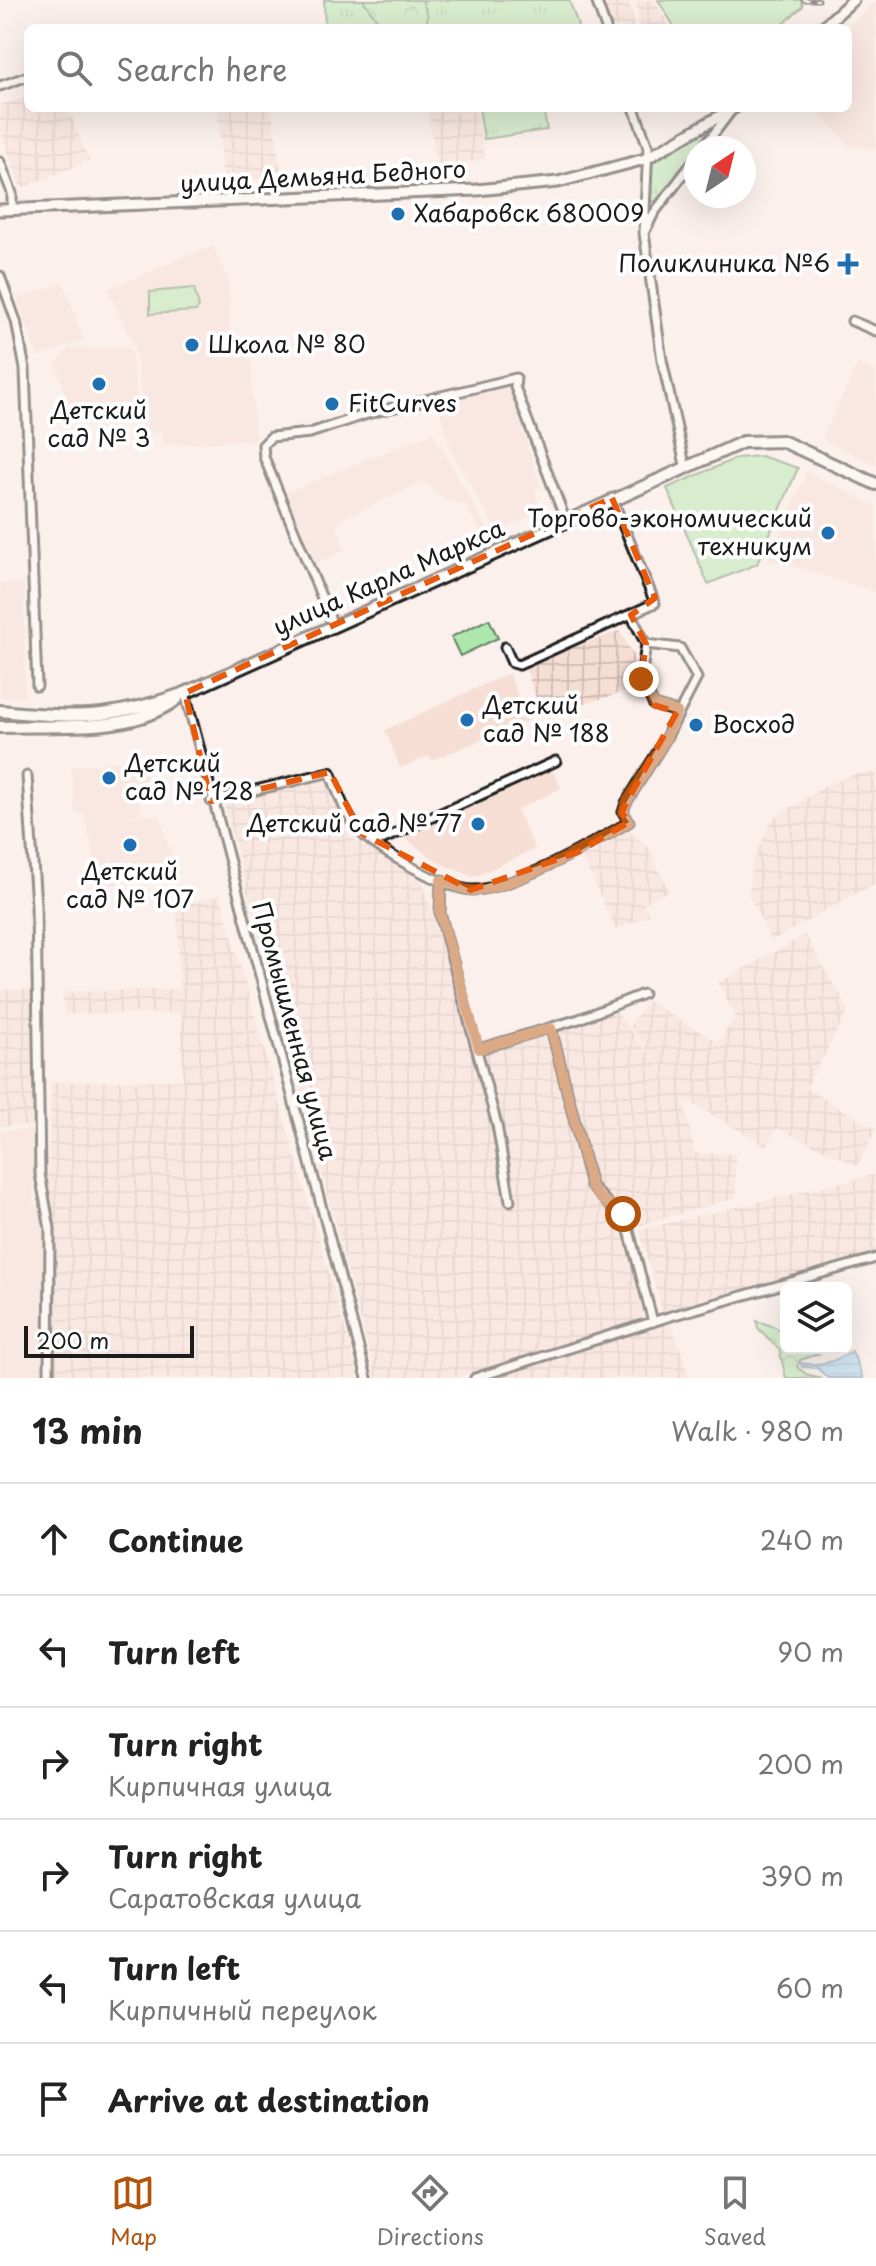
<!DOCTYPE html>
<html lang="en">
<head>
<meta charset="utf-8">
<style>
	:root { --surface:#fff; --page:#f6f6f6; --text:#222; --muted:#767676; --line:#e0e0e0; --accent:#b45309 }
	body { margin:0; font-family:"Playpen Sans",sans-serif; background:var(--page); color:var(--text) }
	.controls { position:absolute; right:24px; bottom:24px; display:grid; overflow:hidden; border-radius:12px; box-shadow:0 8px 32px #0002 }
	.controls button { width:72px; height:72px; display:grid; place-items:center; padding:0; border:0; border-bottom:2px solid var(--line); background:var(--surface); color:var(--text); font:40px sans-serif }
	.compass { position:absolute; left:684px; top:136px; width:72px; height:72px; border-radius:50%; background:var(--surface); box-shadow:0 8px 32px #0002; rotate:35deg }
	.scale { position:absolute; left:24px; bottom:20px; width:170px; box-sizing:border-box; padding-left:8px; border:4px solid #1c1c1c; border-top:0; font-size:22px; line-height:28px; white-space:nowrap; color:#1c1c1c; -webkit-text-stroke:6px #fff; paint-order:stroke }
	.stop { position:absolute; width:24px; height:24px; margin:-18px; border:6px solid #b45309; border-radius:50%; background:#fff }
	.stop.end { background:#b45309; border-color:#fff; box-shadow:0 2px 8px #0008 }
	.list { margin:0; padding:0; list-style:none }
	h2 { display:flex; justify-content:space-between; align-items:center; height:104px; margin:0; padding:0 32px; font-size:34px }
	h2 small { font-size:26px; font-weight:400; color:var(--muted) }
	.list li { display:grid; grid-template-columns:52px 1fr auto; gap:24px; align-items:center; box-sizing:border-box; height:112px; padding:0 32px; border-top:2px solid var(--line) }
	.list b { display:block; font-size:30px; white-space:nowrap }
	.list p { margin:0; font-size:26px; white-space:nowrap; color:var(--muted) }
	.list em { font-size:26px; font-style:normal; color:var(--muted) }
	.icon { flex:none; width:44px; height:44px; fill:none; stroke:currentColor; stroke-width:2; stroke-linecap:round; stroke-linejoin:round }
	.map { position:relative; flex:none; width:876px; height:1378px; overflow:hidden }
	.search { position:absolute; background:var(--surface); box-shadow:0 8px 32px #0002; left:24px; right:24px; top:24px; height:88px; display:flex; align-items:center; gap:20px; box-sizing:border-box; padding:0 28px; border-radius:12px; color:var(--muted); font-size:30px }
	.sheet { height:776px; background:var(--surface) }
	nav { display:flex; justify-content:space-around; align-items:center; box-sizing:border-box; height:112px; border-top:2px solid var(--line); background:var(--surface); font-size:22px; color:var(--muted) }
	nav a { display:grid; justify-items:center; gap:4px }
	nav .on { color:var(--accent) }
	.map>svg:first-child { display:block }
	.built { fill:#f6ded4 }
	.industrial { fill:url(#industrial-grid) }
	.grass { fill:url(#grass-tufts); stroke:#648264; stroke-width:2 }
	.forest { fill:url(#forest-crowns); stroke:#648264; stroke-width:2 }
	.park { fill:#ade7ab; stroke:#648264; stroke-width:2 }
	.water { fill:url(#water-rules); stroke:#688ba2; stroke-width:2 }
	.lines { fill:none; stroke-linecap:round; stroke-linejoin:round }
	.minor-casing { stroke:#1c1c1c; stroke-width:13 }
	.major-casing { stroke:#1c1c1c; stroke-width:15 }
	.highway-casing { stroke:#1c1c1c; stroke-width:16 }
	.minor { stroke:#fff; stroke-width:7 }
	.major { stroke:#fff; stroke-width:9 }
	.highway { stroke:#fff; stroke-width:10 }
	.rail-casing { stroke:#1c1c1c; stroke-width:5 }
	.rail { stroke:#fff; stroke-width:2; stroke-dasharray:6; stroke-linecap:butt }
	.route { stroke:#b45309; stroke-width:10 }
	.marked { fill:none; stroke:#e8590c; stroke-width:6; stroke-dasharray:16 10; stroke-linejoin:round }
	.poi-dot { fill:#1f6fb2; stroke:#fff; stroke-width:3 }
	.labels { text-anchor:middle; stroke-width:8; stroke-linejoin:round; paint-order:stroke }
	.street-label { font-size:24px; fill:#1c1c1c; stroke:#fff }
	.poi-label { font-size:24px; fill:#1c1c1c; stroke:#fff; text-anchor:start }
</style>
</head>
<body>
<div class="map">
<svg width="876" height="1378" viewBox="0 0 876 1378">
	<defs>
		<pattern id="industrial-grid" width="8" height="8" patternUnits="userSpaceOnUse" patternTransform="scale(2)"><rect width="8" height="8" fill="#f6ded4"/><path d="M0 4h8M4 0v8" fill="none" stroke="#d2beb5"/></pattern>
		<pattern id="grass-tufts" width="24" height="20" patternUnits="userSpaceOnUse" patternTransform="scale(2)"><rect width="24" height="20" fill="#ade7ab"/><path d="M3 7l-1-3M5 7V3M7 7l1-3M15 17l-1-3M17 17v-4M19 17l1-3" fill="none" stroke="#94c693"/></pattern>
		<pattern id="forest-crowns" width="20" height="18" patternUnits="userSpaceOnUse" patternTransform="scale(2)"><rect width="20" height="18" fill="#ade7ab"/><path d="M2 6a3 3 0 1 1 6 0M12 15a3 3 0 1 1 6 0" fill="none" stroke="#94c693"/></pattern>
		<pattern id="water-rules" width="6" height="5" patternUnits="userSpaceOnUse" patternTransform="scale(2)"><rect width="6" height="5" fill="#9bd5fb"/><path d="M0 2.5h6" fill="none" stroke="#85b6d7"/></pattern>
	</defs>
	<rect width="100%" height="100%" fill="#fbf0eb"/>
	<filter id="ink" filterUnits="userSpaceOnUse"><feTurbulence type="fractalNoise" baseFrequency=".0125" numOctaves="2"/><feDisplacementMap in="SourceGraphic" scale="16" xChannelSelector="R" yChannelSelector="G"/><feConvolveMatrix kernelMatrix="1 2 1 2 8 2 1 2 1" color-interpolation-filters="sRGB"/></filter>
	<g filter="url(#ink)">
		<path class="built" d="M876,0V149L850,147L815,108H848L847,28Z
			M213,245L229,283L231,343H250L255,440L163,445L162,433L147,434L134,346L107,289Z
			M63,282L84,340L38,357L17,299Z
			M69,348H131L138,404L69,407L56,363Z
			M858,363L876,372V465L822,439Z
			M509,385L540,486L535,491L541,510L497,533L451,451L438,405Z
			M433,432L494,541L487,544L465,505L445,499L423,482L340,520L337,528L346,550L316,564L287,492Z
			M807,472L876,506V592L768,559Z
			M0,583L24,584L25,697L0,698Z
			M509,673L528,721L432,760L429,756L400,768L385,730Z
			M143,758L148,789L141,792V814H113L160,816L175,867L101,888L84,814L75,813L71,767Z
			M551,767L561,788L517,810L535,849L474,877L438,862L404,838Z
			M0,1130H34V1201L46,1225L43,1378H0Z"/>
		<path class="industrial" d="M602,0H629L634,28H612Z
			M637,0H654L669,25L639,28Z
			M28,96V108H68L89,161L21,188L0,130V105Z
			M218,108H271L282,177L223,182Z
			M427,108H476L486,160L437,166Z
			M619,631L633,655L638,688L542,716L525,666Z
			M859,773H876V883L771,941L749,896L751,866L772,819L830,783Z
			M328,778L352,838L422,880L476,1054L615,1010L667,1076L630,1026L647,1001L718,1042L736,1017L718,983L805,935L849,1010L806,1088L876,1129L858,1166L777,1128L766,1146L683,1098L695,1153L735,1154L736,1198L623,1230L645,1321L454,1378H376L224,803Z
			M624,828L648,846L669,891L644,903L649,915L616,930L581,854Z
			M220,895L359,1378H41L51,1082L183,1080L181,1013L64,1014L63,992L180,989L177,907Z
			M0,990H34V1126H0Z
			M873,1175L876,1178V1251L663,1314L639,1230Z
			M670,1320L690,1378H480Z"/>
		<path class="grass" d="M324,0H569L578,25L576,28H325Z
			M479,108H558L544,113L547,130L484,139Z
			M704,132L705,140L656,201L651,202L649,167L653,162Z"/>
		<path class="forest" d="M363,0H422L428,16L425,28H383Z
			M757,1321L775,1327L786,1335V1348H815L819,1354L800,1360L797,1367L806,1374L821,1378H786L779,1349L758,1328Z"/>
		<path class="park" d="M658,0H801L803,6L779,28H675Z
			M194,288L199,307L196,311L150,314V292Z
			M761,456L798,468L757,564L708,584L667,488L737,458Z
			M489,619L498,638L460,656L451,637Z"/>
		<path class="water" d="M852,1351L863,1378H828L817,1368L802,1367L801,1363C823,1366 834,1362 852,1351Z"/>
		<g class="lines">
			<g class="minor-casing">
				<path id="minor" d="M596,0L606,28
					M0,86L28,76
					M634,108L648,147L644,233L662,360L685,465
					M703,148L731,111
					M0,162L12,193V210
					M645,231L654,213L696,158
					M0,276L16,321L25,369L37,686
					M852,321L876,331
					M631,615L646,644L641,679L654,705L677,712
					M333,625L264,457L263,445L271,437L310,433L367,414L516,378L515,387L565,519
					M505,647L512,663L519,665L655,603L612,498
					M185,693L367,1378
					M27,776L36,905L40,1174L50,1229L49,1378
					M211,801L330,772C338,792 345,816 360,832C379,851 447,890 473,890C511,890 595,842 629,822L623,812L626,803L665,740L697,678L680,648L646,644
					M375,843L556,761
					M441,880L440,913L497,1125L510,1201
					M551,1028L591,1186L627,1223L653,1322
					M479,1049L579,1019L643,994
					M475,1378L671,1316L876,1258"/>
			</g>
			<g class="major-casing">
				<path id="major" d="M822,28L853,0
					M0,210L477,190L558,182L645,159L734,108"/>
			</g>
			<g class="highway-casing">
				<path id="highway" d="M0,711C78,719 111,719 185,693L743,442L782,441L876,484
					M0,727C56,724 130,735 177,699"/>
			</g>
			<use href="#minor" class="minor"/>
			<use href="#major" class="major"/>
			<use href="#highway" class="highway"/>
			<g class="rail-casing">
				<path id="rail" d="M803,0H819"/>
			</g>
			<use href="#rail" class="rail"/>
		</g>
	</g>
	<g class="lines" filter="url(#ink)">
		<path class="route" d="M623,1214L600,1198L591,1186L551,1028L479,1049L440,913L441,880C450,883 461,889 470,890C505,894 598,841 629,822L623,812L626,803L665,740L677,712L654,705L641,679"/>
	</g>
	<path d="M0 0H876V1378H0ZM612,498L655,598L631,615L646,644L641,679L654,705L677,712L626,803L622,813L629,822L578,852L471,890L361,833L330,772L211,801L185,693Z" fill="#fbf0eb" fill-opacity=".55" fill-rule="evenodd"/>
	<path class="marked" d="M612,498L655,598L631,615L646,644L641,679L654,705L677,712L626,803L622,813L629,822L578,852L471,890L361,833L330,772L211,801L185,693Z"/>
	<g class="poi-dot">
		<circle cx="398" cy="214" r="8"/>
		<path d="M844 252h8v8h8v8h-8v8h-8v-8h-8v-8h8z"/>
		<circle cx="192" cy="345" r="8"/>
		<circle cx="99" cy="384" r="8"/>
		<circle cx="332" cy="404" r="8"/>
		<circle cx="828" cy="533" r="8"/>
		<circle cx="467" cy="720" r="8"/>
		<circle cx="696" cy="725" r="8"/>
		<circle cx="109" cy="778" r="8"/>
		<circle cx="478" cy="824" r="8"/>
		<circle cx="130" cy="845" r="8"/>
	</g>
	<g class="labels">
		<g class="street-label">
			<text transform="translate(323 177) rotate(-3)" y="8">улица Демьяна Бедного</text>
			<text transform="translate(389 578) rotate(-24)" y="8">улица Карла Маркса</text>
			<text transform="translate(294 1031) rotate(75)" y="8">Промышленная улица</text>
		</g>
		<g class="poi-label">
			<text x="414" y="222">Хабаровск 680009</text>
			<text x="830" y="272" text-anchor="end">Поликлиника №6</text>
			<text x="208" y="353">Школа № 80</text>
			<text x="348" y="412">FitCurves</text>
			<text x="99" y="419" text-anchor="middle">Детский<tspan x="99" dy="28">сад № 3</tspan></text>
			<text x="812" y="527" text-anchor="end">Торгово-экономический<tspan x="812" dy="28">техникум</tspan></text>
			<text x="483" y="714">Детский<tspan x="483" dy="28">сад № 188</tspan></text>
			<text x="712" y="733">Восход</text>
			<text x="125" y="772">Детский<tspan x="125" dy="28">сад № 128</tspan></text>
			<text x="462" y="832" text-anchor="end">Детский сад № 77</text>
			<text x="130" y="880" text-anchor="middle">Детский<tspan x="130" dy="28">сад № 107</tspan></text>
		</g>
	</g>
</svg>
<div class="controls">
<button><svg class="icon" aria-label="layers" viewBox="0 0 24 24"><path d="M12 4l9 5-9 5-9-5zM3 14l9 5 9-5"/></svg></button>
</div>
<svg class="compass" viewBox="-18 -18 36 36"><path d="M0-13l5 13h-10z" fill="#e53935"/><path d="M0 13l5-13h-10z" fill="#767676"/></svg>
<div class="scale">200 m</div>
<div class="stop" style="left:623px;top:1214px"></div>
<div class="stop end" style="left:641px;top:679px"></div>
<div class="search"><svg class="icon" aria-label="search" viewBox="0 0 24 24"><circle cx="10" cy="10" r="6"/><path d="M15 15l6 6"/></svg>Search here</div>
</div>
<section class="sheet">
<h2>13 min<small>Walk · 980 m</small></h2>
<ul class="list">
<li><svg class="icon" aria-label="ahead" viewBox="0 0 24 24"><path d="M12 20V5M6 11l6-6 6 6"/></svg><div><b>Continue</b></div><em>240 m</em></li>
<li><svg class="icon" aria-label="left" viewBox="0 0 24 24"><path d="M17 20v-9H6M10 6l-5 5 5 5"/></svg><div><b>Turn left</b></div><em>90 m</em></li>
<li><svg class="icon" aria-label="right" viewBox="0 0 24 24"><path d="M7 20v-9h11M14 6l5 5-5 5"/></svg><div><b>Turn right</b><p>Кирпичная улица</p></div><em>200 m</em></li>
<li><svg class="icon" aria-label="right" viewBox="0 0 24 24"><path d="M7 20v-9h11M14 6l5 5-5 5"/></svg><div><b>Turn right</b><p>Саратовская улица</p></div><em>390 m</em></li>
<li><svg class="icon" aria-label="left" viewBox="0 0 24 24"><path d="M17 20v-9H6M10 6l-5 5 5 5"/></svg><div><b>Turn left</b><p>Кирпичный переулок</p></div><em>60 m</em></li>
<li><svg class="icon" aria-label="arrive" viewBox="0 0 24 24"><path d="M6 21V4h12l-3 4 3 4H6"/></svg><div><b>Arrive at destination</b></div></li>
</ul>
</section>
<nav>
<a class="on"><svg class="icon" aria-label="map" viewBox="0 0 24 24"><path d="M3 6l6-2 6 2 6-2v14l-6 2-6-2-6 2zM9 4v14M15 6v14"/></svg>Map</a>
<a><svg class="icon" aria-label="directions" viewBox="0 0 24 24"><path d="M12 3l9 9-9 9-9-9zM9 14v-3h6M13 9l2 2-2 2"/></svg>Directions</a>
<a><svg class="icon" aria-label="saved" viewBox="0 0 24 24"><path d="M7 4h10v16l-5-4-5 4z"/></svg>Saved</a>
</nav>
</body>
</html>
